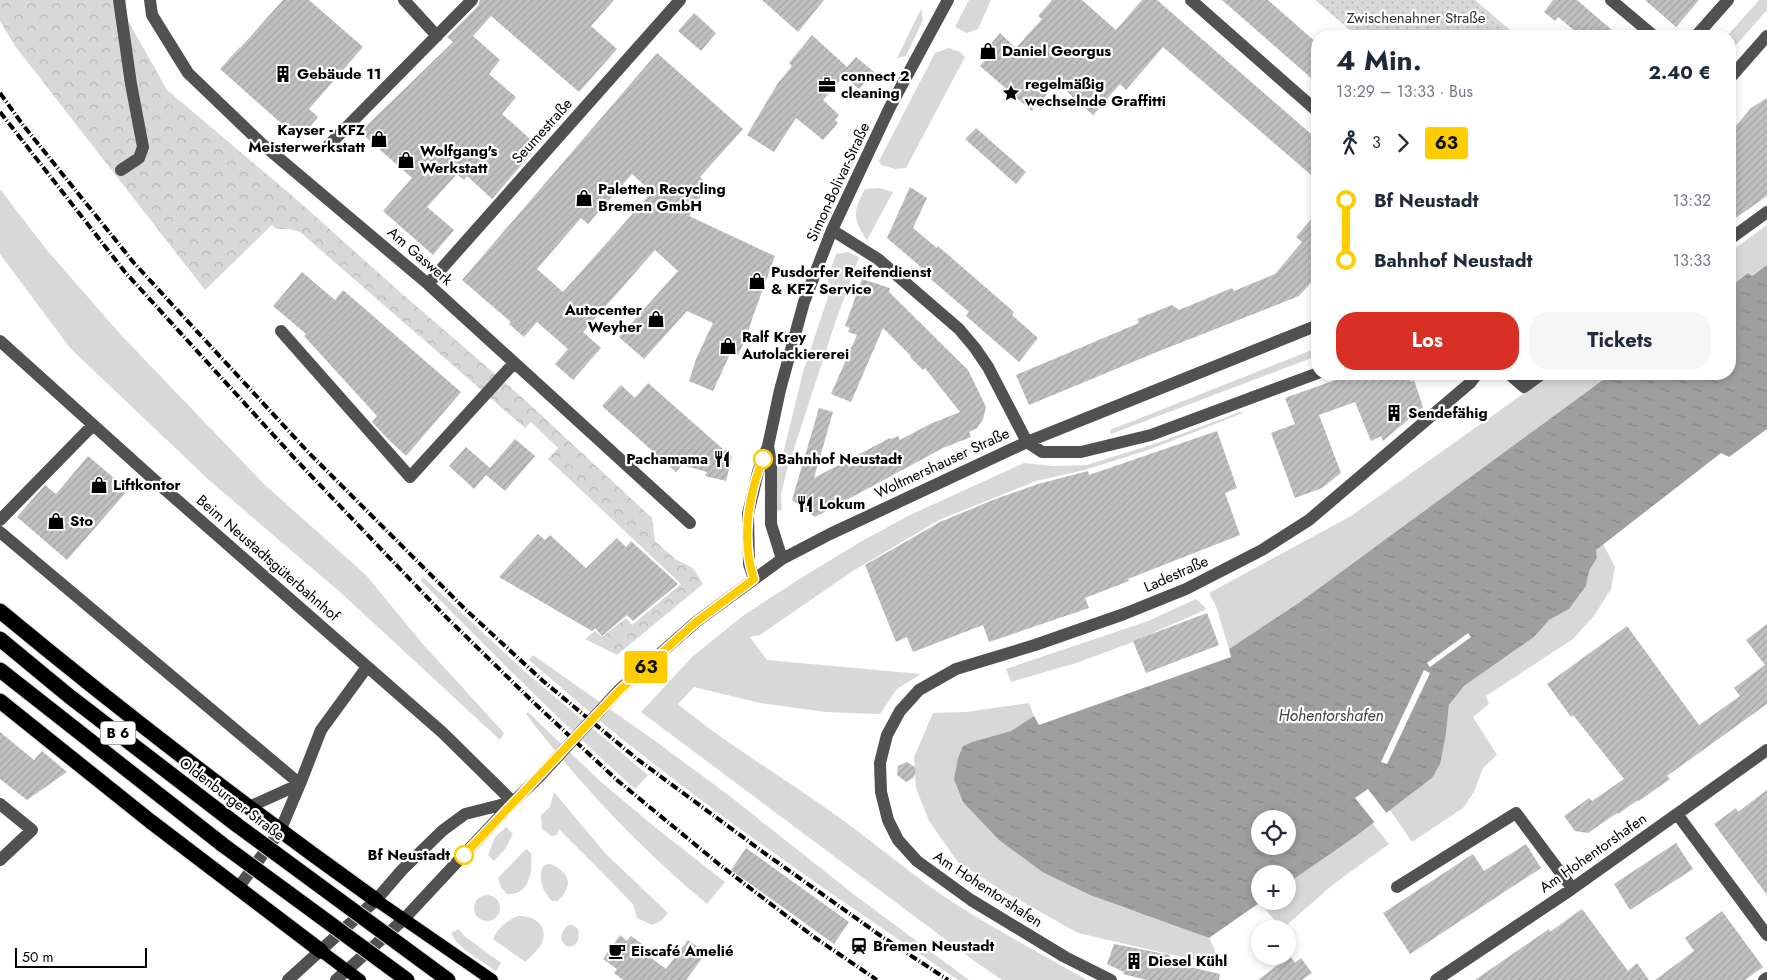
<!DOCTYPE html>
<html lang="de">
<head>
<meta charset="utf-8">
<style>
	:root { --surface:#fff; --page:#f6f6f7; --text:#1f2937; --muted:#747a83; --accent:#d93025 }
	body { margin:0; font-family:Jost,sans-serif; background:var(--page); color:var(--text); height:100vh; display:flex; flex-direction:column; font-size:19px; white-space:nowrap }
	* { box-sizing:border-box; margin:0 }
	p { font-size:16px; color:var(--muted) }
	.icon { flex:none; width:28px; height:28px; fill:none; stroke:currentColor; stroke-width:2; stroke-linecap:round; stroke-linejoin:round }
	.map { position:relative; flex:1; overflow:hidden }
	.drawer { position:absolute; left:1311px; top:30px; width:425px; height:350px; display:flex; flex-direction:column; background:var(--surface); border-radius:20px; box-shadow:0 2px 8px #0003 }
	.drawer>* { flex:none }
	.badge { padding:0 10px; border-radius:4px; font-size:18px; line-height:32px }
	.buttons { position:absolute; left:1251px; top:810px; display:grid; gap:10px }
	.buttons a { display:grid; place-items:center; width:45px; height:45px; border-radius:50%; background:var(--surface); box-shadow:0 2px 8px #0003; font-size:25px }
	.scale { position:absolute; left:15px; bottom:12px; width:132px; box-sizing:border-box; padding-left:5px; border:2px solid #000; border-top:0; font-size:14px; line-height:18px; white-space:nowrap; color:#000; -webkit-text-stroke:4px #fff; paint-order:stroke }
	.map>.badge { position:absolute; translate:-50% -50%; box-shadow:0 0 0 2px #fff }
	.legs { display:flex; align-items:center; gap:8px; height:55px; padding:0 25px; font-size:16px }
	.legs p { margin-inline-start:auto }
	.summary { display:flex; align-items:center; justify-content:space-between; height:85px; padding:0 25px }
	h1 { font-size:28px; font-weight:700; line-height:38px }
	.button { display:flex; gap:10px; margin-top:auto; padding:10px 25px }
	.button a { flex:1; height:58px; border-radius:20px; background:var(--accent); color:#fff; font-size:20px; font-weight:700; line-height:58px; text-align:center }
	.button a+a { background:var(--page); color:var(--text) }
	ul { padding:0 25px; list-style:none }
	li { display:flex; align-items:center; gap:18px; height:60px; font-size:19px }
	li i { display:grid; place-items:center; width:8px; height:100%; margin:0 6px; background:currentColor }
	li i::after { content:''; width:12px; height:12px; margin:-6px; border:4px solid; border-radius:50%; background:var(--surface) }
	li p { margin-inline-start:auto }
	li:first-child i { background:linear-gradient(#0000 50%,currentColor 0) }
	li:last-child i { background:linear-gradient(currentColor 50%,#0000 0) }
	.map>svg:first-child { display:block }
	.grass { fill:#d8d8d8 }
	.forest { fill:url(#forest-crowns) }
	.park { fill:url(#park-dots) }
	.water { fill:url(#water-ripples); fill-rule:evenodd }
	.pier { fill:#fff }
	.building { fill:url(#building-hatch); fill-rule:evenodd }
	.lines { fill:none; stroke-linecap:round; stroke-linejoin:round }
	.major-casing { stroke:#dbdbdb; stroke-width:14 }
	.highway-casing { stroke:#dbdbdb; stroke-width:17 }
	.minor { stroke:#515151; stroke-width:12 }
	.major { stroke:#000; stroke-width:12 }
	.highway { stroke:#000; stroke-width:15 }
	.rail { stroke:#000; stroke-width:4; stroke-dasharray:8 2.5 1 2.5; stroke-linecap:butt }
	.highway-bridge-casing { stroke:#dbdbdb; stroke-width:17; stroke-linecap:butt }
	.highway-bridge { stroke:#000; stroke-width:15 }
	.line-1-casing { stroke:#fff; stroke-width:11 }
	.line-1 { stroke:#fc0; stroke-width:8 }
	.stop-1-dot { fill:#fff; stroke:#fc0; stroke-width:2.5 }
	.labels { text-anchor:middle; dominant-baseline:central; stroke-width:4.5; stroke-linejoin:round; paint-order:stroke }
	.shield { fill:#fff; stroke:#4c4c4c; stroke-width:1 }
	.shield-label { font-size:14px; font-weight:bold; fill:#000 }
	.park-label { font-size:15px; fill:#2f2f2f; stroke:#fff }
	.poi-label { font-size:15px; font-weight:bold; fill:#000; stroke:#fff; text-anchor:start }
	.street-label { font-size:15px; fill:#000; stroke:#fff }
	.stop-label { font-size:15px; font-weight:bold; fill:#000; stroke:#fff; text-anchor:start }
	.water-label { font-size:16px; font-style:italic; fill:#404040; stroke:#fff }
</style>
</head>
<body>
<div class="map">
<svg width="1767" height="980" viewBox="0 0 1767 980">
	<defs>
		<pattern id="forest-crowns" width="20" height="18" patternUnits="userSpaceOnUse" patternTransform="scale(1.25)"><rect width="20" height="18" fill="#d8d8d8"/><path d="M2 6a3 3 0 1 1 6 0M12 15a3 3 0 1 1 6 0" fill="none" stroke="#b8b8b8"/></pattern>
		<pattern id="park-dots" width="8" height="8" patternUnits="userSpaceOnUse" patternTransform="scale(1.25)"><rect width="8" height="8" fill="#d8d8d8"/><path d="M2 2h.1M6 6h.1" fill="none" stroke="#b8b8b8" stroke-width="1.8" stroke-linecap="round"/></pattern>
		<pattern id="water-ripples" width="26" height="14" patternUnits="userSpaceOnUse" patternTransform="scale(1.25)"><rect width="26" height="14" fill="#9f9f9f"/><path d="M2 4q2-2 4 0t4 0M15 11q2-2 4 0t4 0" fill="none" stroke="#878787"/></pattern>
		<pattern id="building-hatch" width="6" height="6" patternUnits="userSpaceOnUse" patternTransform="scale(1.25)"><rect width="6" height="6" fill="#c0c0c0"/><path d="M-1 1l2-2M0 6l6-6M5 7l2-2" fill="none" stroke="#a3a3a3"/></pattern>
	</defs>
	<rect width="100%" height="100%" fill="#fff"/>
	<path class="grass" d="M969 0H991L978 29 967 33 955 27Z
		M1759 0H1767V10L1730 52V36H1727Z
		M921 9 923 20 906 56 897 58Z
		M949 48 960 52 965 57 906 168 895 169 881 165 879 161 935 53Z
		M859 138 863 143 826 222 817 223Z
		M879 188 893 192 867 240C852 219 853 211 865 189Z
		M0 189 46 249 121 335 265 485 366 575 421 642 504 733 500 740 340 592 211 482 70 348 0 254Z
		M1767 225V265L1751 276 1748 273 1730 287V252Z
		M848 252 859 257 834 326 787 470 781 494 782 510 775 511V467L780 466 803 372 831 288 827 279 836 254Z
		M1317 348V356L1111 434 1110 430Z
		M1551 374H1611L1300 602 1229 649 1216 606 1209 593 1351 516Z
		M1240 412 1243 413 1148 450 1088 469 1036 481 939 520 853 571 760 635 750 637 767 660 921 674 897 689 880 714 826 712 760 703 694 687 678 704C725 743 779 775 830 811 866 836 900 865 936 891 984 924 1036 951 1087 980H1002L973 960 641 712 693 656 744 615 801 578 862 541 910 515 1024 463 1053 466 1087 465 1160 442Z
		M1603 544 1615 567 1611 589 1594 616 1573 639 1486 696 1489 704 1473 717 1497 755 1483 768 1474 792 1463 808 1412 842 1390 810 1432 778 1446 734 1449 705 1464 686 1534 637 1549 620 1569 609 1586 586 1589 571 1597 558 1596 550Z
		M423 577 524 671 648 775 635 789C561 722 491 652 421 581Z
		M1196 599 1207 609 1128 644 1076 663 1011 682 1006 669 1148 621Z
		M533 655 651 738 727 794 856 896 969 980H958C851 907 742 834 640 753 602 724 566 691 529 660Z
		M1029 703 1034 716 1011 731 972 742 963 746 1044 873 1090 895 1209 938 1215 950 1212 964 1078 933 1003 891 958 862 929 821 916 788 914 757 933 713 966 712Z
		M528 712 601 782 656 828 725 882 707 904C640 848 579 784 526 714Z
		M554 792 605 853 668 913 662 920 652 925 637 918 633 904 559 829 557 835 551 836 542 829 541 815 550 807Z
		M1372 823 1389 844 1335 883 1282 929 1260 903 1262 901H1288V883Z
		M506 827 513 834 505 849 494 861 488 855 495 837Z
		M526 849 531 853C533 870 530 896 507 894L501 887 498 878Z
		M550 864C570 872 574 885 558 901H552C542 891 537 877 544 865Z
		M474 908a13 13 0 1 1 26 0a13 13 0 1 1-26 0Z
		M518 916C531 916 547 922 543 940 541 948 531 956 525 962L493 939C498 928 506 921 518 916Z
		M568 925H573L578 929C580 939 577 949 566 946 558 939 561 932 568 925Z
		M459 929 463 935 501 963 496 971C481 960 459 950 451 933Z"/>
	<path class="forest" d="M0 0H126L127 19 167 90 296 199 400 292 525 400 652 518 655 541 675 559 693 568 703 584 617 655 585 639 595 631 602 637 626 618 632 625 681 584 548 459 558 448 531 422 525 428 300 232 289 229H276L272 225 205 290 15 46 0 21Z"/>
	<path class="park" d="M1315 0H1475L1517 36H1357Z"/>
	<path class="water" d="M1767 265V429L1729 457 1721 453 1596 550 1597 558 1589 571 1586 586 1569 609 1549 620 1534 637 1464 686 1449 705 1446 734 1440 764 1432 778 1356 836 1288 883V874H1260V901H1262L1209 938 1090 895 1044 873 999 840 963 802 954 779 958 758 963 746 972 742 1011 731 1034 716 1039 725 1231 657 1229 649 1300 602 1611 374H1730V287L1748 273 1752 276ZM1260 819H1288V846H1260Z"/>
	<path class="pier" d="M1468 633 1471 637 1430 667 1427 663Z
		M1424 670 1430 673 1387 764 1381 762Z
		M1368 789 1388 815 1376 824 1355 798Z"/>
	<path class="building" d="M283 0H309L363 47 309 109 318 117 299 139 220 69 240 47V48Z
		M480 0H614L591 26 617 49 579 92 491 16 473 36 500 60 489 74 516 97 502 114 538 146 492 199 467 176 464 180 457 174 427 207 454 230 433 255 383 211 412 178 360 132 453 42 447 37 478 6Z
		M762 0H824L798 32Z
		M1052 0H1082L1116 30 1142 0H1157L1318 140V181L1163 47 1126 90 1120 84 1093 115 1057 83 1032 111 980 66 986 59 983 57 992 47 990 45 1000 33 1016 48 1042 19 1038 16Z
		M1222 0H1268L1318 44V84Z
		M1553 0H1577L1619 36H1581L1558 17 1555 21 1544 12Z
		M1645 0H1699L1676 27Z
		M694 13 716 33 701 51 678 31Z
		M812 35 847 67 856 57 874 72 859 89 844 76 823 100 839 115 835 120 838 123 823 140 796 118 774 152 747 135 778 83 792 66 789 63Z
		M657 53 743 129 700 177 708 185 689 216 775 256 753 316 747 336 738 355 731 352 713 391 689 381 696 359 713 323 687 311 644 359 619 337 678 271 655 250 583 332 601 348 573 380 555 364 568 349 537 322 524 337 509 324 511 322 462 280ZM632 174 652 192 563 292 537 269 581 218 588 224Z
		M1767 98V196L1730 222V133L1751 108Z
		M976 128 1026 172 1016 184 965 139Z
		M910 187 927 198 913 228 937 248 938 246 1014 312 1012 315 1038 338 1019 362 966 316 969 312 919 269 921 267 887 238Z
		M1318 211V275L1299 296 1152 354 1029 405 1016 375 1139 323 1137 319 1172 305 1179 310 1232 288 1234 291 1275 274 1302 242 1296 237Z
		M302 272 335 300 343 290 461 392 406 456 389 440 372 422 377 416 304 336 306 334 273 306Z
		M862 279 890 288 889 292 968 370 986 407 983 419 977 428 969 432 971 437 943 448 815 517 792 500 819 408 833 412 814 478 890 438 891 439 898 436 900 440 930 424 960 412 925 368 923 370 910 357 911 356 883 328 851 402 831 394 857 335 848 332 850 328 845 326Z
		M1352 374H1408L1411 382 1414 380 1423 407 1383 441 1381 436 1371 441 1355 402 1319 415 1341 473 1322 488 1295 498 1271 433 1295 424 1285 398Z
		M648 383 732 457 726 481 705 476 707 472 682 465 676 472 602 406 621 385 635 398Z
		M1217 431 1237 488 1225 493 1240 535 1128 579 1129 581 1085 598 1089 608 989 642 983 625 913 652 907 637 896 642 865 565 940 522 993 500 1038 484 1088 471 1089 475Z
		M515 439 535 456 505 491 486 475 474 489 449 466 466 447 490 468Z
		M88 456 128 490 67 560 17 517 45 485 56 494Z
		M538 534 545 540 550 535 586 568 617 538 626 547 631 541 678 584 633 621 627 615 602 636 595 628 592 631 499 577Z
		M1207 613 1219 645 1146 673 1133 641Z
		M1767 624V704L1667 776 1670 779 1639 801 1638 800 1618 814 1617 813 1588 833 1575 831 1564 816 1589 798 1592 801 1624 779 1573 715 1571 717 1547 684 1627 626 1699 725 1740 696 1734 688 1765 665 1746 640Z
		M0 732 34 760 42 751 67 772 27 800 0 779Z
		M907 762 916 768 914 777 906 782 897 775 898 766Z
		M1767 790V895L1714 824 1736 808 1738 812Z
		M1676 843 1693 869 1630 910 1614 884Z
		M1526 844 1541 868 1410 954 1383 913 1473 854 1484 871Z
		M746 848 849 922 834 944 731 870Z
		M1582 909 1628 971 1637 963 1649 980H1475L1549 929 1550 932Z
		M1722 911 1763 967 1745 980H1655L1694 951 1685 938Z
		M620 935 627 941 631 936 645 946 642 951 666 969 688 940 706 953 686 980H623L614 973 617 969 603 959Z
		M1114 944 1170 955 1169 962 1220 974 1219 980H1147L1123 974 1124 972 1107 964Z
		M1290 956 1295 963 1301 958 1312 973 1302 980H1258Z"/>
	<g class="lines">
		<g class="major-casing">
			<path id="major" d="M376 900 492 980
				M321 951 360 980"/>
		</g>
		<g class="highway-casing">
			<path id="highway" d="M0 611C122 712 247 808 376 900
				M0 639 69 696 237 825
				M0 670 223 845
				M0 701 150 821 321 951"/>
		</g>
		<path class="minor" d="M119 0 131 84 143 147 139 158 121 170
			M150 0 152 15 188 73 261 143 428 284 690 523
			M404 0 437 36
			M1191 0 1318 112
			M1611 0 1654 36
			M1696 36 1728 0
			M1730 78 1767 36
			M328 146 472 0
			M832 230 878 259 959 329 975 348 988 367 1027 442 1042 452H1081L1151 435 1318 373
			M1730 239 1767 212
			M428 284 680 0
			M281 331 410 477 514 363
			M0 341 161 486 443 733 513 802
			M1509 374 1524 387 1542 374
			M768 446 771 462V524L782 559
			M0 520 93 425
			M0 532 300 784 280 831 238 888
			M754 579 749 564 748 514 758 472 768 446 780 390 804 302 832 230 890 107 948 0
			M0 804 32 830 0 860
			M249 807 300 784 321 730 367 667
			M1677 814 1767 935
			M1397 887 1516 813 1572 888
			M288 980 376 900 402 870 442 831 465 814 513 802
			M336 980 403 920 513 802 539 777 619 690 696 622 782 559 830 534 1027 442 1318 325
			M1111 980 1065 957 971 900 917 861 898 840 888 820 881 792 880 763 887 735 900 711 919 690 956 669 1035 645 1124 614 1186 589 1262 550 1309 520 1470 383 1477 374
			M1436 980 1566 893 1767 750
			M1764 980 1767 978"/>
		<use href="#major" class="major"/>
		<use href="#highway" class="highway"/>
		<path class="rail" d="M0 93 23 125 134 263 308 452 466 610 543 681 637 759 763 852 881 936 948 980
			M0 112 125 272 298 462 444 615 532 701 618 781 720 865 814 937 877 980"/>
		<g class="highway-bridge-casing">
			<path id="highway-bridge" d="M237 825 448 980
				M223 845 407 980"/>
		</g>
		<use href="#highway-bridge" class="highway-bridge"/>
	</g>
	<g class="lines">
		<g class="line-1-casing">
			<path id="line-1" d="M464 855 620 690 696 622 754 579C741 541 748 496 763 459"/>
		</g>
		<use href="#line-1" class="line-1"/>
	</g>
	<defs>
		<g id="shop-bare" transform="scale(1.35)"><path d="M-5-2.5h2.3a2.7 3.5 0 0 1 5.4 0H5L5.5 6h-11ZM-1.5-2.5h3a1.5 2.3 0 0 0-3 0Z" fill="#000" stroke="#fff" stroke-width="2.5" paint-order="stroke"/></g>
		<g id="building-bare" transform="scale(1.35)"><path d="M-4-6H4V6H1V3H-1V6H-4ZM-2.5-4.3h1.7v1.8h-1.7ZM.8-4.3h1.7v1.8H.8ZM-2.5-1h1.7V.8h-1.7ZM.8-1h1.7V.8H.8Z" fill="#000" stroke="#fff" stroke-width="2.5" paint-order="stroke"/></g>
		<g id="office-bare" transform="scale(1.35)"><path d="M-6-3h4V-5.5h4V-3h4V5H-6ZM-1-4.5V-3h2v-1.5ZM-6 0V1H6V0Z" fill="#000" stroke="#fff" stroke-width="2.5" paint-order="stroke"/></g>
		<g id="sight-bare" transform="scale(1.35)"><path d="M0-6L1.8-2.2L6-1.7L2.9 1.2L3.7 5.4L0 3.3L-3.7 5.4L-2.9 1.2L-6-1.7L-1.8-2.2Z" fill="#000" stroke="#fff" stroke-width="2.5" paint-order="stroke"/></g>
		<g id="restaurant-bare" transform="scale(1.35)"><path d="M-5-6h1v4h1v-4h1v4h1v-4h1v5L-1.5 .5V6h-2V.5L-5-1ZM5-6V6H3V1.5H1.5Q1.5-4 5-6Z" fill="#000" stroke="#fff" stroke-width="2.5" paint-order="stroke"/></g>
		<g id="station-bare" transform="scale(1.35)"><path d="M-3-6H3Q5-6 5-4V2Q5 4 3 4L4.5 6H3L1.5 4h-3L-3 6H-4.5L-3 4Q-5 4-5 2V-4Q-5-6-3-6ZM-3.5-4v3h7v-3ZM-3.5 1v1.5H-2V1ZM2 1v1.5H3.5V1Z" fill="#000" stroke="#fff" stroke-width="2.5" paint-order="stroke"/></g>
		<g id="cafe-bare" transform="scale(1.35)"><path d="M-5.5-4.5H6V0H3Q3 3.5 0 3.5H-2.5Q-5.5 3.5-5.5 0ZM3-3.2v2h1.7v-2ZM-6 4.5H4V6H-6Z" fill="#000" stroke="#fff" stroke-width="2.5" paint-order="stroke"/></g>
	</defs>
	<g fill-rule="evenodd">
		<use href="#shop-bare" x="988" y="51"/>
		<use href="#building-bare" x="283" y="74"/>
		<use href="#office-bare" x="827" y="85"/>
		<use href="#sight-bare" x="1011" y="93"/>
		<use href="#shop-bare" x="379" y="139"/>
		<use href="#shop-bare" x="406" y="160"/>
		<use href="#shop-bare" x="584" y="198"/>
		<use href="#shop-bare" x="757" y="281"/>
		<use href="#shop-bare" x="656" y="319"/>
		<use href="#shop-bare" x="728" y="346"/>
		<use href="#building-bare" x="1394" y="413"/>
		<use href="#restaurant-bare" x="722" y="459"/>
		<use href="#shop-bare" x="99" y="485"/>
		<use href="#restaurant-bare" x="805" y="504"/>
		<use href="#shop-bare" x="56" y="521"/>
		<use href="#station-bare" x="859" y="946"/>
		<use href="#cafe-bare" x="617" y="951"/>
		<use href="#building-bare" x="1134" y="961"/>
	</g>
	<g class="stop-1-dot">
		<circle cx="763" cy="459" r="9"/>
		<circle cx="464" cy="855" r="9"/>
	</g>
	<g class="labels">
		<rect class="shield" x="100.5" y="721.5" width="35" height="23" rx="4"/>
		<g class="shield-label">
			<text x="118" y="733">B 6</text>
		</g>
		<g class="park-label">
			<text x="1416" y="18">Zwischenahner Straße</text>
		</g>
		<g class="poi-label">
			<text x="1002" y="51">Daniel Georgus</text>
			<text x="297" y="74">Gebäude 11</text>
			<text x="841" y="76">connect 2<tspan x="841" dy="17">cleaning</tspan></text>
			<text x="1025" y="84">regelmäßig<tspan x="1025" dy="17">wechselnde Graffitti</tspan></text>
			<text x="365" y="130" text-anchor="end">Kayser - KFZ<tspan x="365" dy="17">Meisterwerkstatt</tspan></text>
			<text x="420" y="151">Wolfgang's<tspan x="420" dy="17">Werkstatt</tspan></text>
			<text x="598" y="189">Paletten Recycling<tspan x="598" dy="17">Bremen GmbH</tspan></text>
			<text x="771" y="272">Pusdorfer Reifendienst<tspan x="771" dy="17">&amp; KFZ Service</tspan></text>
			<text x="642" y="310" text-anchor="end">Autocenter<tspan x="642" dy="17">Weyher</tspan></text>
			<text x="742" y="337">Ralf Krey<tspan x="742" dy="17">Autolackiererei</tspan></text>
			<text x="1408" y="413">Sendefähig</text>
			<text x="708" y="459" text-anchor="end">Pachamama</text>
			<text x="113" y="485">Liftkontor</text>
			<text x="819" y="504">Lokum</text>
			<text x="70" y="521">Sto</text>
			<text x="873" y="946">Bremen Neustadt</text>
			<text x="631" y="951">Eiscafé Amelié</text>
			<text x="1148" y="961">Diesel Kühl</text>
		</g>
		<g class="street-label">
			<text transform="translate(542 131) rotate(-48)">Seumestraße</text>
			<text transform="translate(838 182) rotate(-65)">Simon-Bolivar-Straße</text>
			<text transform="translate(420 256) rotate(41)">Am Gaswerk</text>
			<text transform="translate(942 463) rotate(-25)">Woltmershauser Straße</text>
			<text transform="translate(268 558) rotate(41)">Beim Neustadtsgüterbahnhof</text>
			<text transform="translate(1176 574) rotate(-24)">Ladestraße</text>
			<text transform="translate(232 799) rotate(37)">Oldenburger Straße</text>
			<text transform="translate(1593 853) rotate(-35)">Am Hohentorshafen</text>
			<text transform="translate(988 889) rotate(33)">Am Hohentorshafen</text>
		</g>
		<g class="stop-label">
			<text x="777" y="459">Bahnhof Neustadt</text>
			<text x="450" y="855" text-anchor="end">Bf Neustadt</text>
		</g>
		<g class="water-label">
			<text x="1331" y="715">Hohentorshafen</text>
		</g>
	</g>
</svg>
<div class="buttons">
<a><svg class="icon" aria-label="locate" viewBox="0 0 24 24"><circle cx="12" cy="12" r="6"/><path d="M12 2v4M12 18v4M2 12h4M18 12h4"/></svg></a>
<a>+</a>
<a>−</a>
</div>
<div class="scale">50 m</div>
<b class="badge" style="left:646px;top:667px;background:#fc0;color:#111">63</b>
<section class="drawer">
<div class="summary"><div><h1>4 Min.</h1><p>13:29 – 13:33 · Bus</p></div><b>2.40 €</b></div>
<div class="legs"><svg class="icon" aria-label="walk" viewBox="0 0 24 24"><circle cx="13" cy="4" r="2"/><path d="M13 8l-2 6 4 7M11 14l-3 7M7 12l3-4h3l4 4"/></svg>3<svg class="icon" aria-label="forward" viewBox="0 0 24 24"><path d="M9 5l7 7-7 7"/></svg><b class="badge" style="background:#fc0;color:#111">63</b></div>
<ul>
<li><i style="color:#fc0"></i><b>Bf Neustadt</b><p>13:32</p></li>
<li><i style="color:#fc0"></i><b>Bahnhof Neustadt</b><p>13:33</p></li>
</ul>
<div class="button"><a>Los</a><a>Tickets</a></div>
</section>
</div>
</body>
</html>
